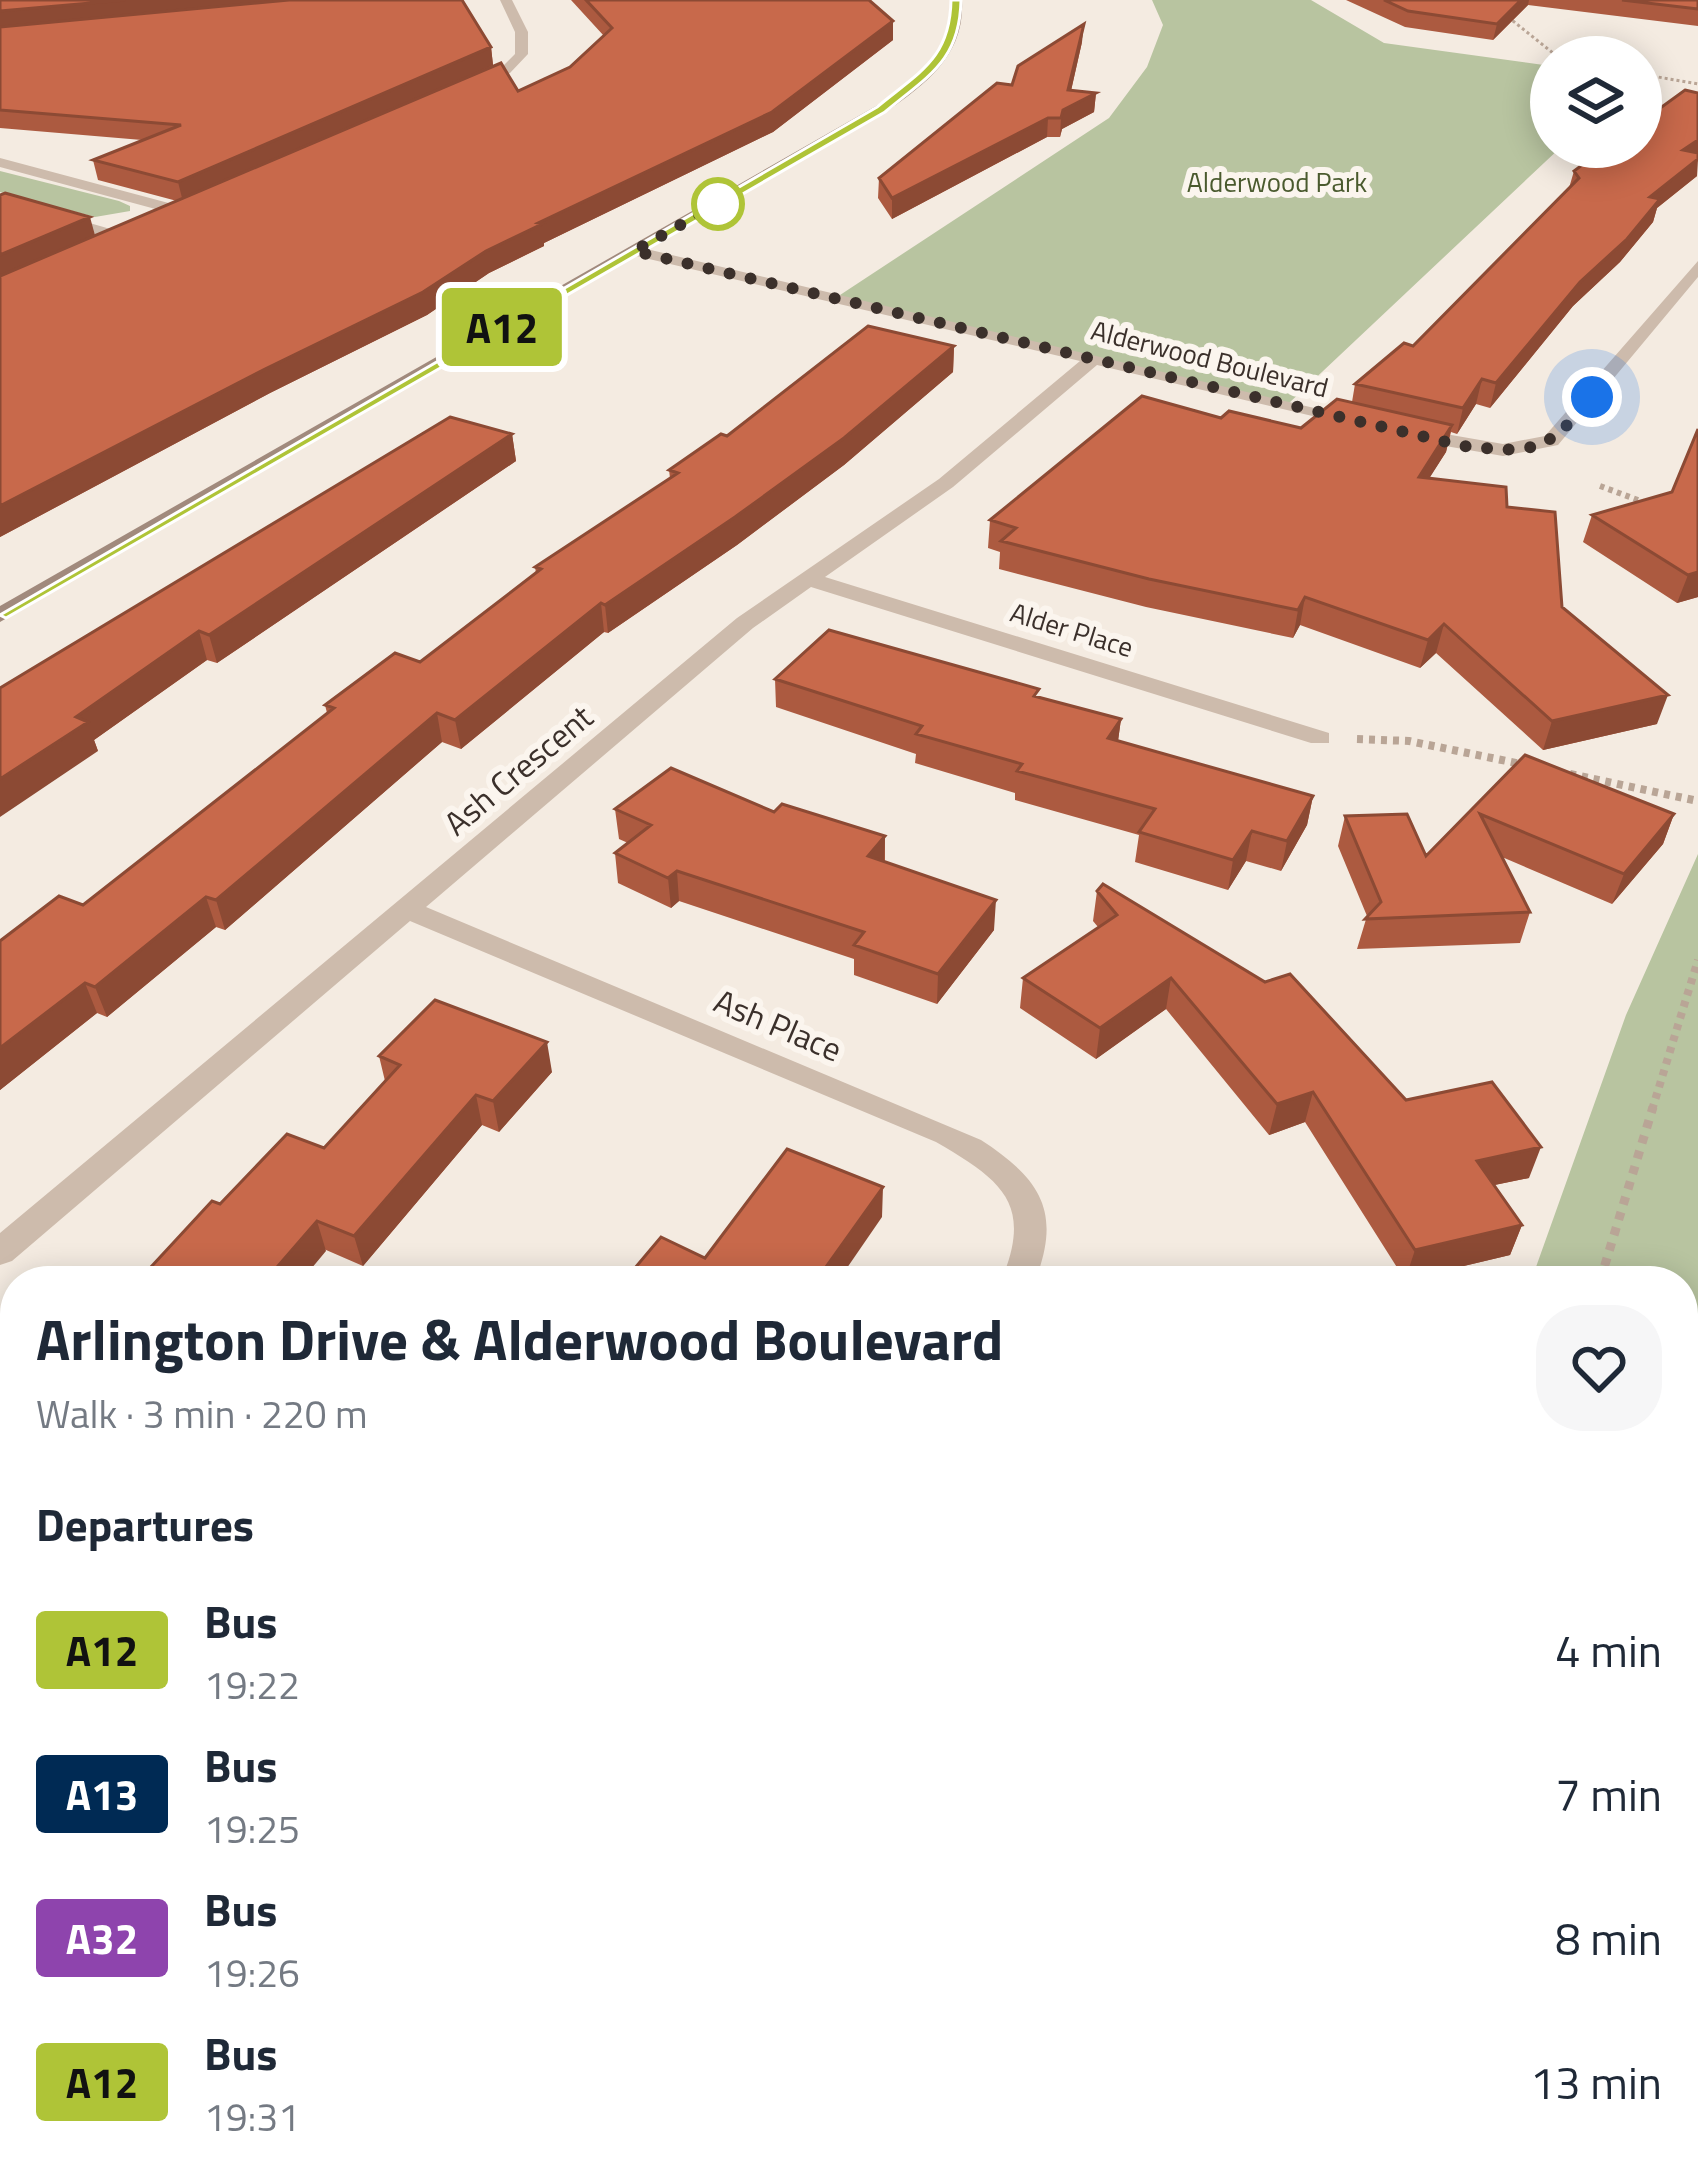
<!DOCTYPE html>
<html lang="en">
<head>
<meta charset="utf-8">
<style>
	:root { --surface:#fff; --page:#f6f6f7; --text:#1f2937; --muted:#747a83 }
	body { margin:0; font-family:"Titillium Web",sans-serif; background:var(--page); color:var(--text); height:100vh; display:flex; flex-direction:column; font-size:45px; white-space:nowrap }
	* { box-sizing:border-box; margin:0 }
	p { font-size:39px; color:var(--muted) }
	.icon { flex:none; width:66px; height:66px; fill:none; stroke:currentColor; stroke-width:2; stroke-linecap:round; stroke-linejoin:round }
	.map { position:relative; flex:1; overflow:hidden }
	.side { position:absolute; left:0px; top:1266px; width:1698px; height:915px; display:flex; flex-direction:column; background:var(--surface); border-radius:48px 48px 0 0; box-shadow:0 6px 30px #0003 }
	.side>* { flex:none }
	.badge { padding:0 24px; border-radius:9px; font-size:42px; line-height:78px }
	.controls { position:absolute; left:1530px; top:36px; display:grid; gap:24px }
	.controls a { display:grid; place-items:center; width:132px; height:132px; border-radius:50%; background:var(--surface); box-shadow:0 6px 30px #0003; font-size:60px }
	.you { position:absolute; width:60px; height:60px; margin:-30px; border:9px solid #fff; border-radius:50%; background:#1a73e8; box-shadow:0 0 0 18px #1a73e833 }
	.map>.badge { position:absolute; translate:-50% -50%; box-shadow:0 0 0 6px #fff }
	h2 { padding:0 36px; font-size:45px; line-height:108px }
	.round { display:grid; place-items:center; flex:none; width:126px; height:126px; border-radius:48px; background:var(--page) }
	.head { display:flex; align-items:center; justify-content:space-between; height:204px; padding:0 36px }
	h1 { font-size:57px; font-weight:700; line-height:90px }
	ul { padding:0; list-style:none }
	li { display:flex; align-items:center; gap:36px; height:144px; padding:0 36px }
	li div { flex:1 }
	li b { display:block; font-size:45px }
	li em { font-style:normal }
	li .badge { min-width:132px; font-weight:700; text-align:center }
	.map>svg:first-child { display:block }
	.green { fill:#b8c4a0 }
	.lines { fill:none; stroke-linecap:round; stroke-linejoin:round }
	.path-far4 { stroke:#b9a596; stroke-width:3; stroke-dasharray:3 3; stroke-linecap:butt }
	.path-far3 { stroke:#b9a596; stroke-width:6; stroke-dasharray:4.5 4.5; stroke-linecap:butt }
	.path-far2 { stroke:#b9a596; stroke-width:8; stroke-dasharray:6 6; stroke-linecap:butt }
	.path-far1 { stroke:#b9a596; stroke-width:9; stroke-dasharray:8 8; stroke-linecap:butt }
	.path { stroke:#b9a596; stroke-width:10; stroke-dasharray:9 9; stroke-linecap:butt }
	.street { fill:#cdbbac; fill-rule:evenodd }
	.secondary { fill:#a18a7d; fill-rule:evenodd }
	.wall { fill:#ac5a40 }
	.shaded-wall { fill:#8c4a34 }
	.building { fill:#c8694b; stroke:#8c4a34; stroke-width:3 }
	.line { fill:#afc437; stroke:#fff; stroke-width:3 }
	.walk { stroke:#3b302b; stroke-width:12; stroke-dasharray:0 21.6 }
	.stop-dot { fill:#fff; stroke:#afc437; stroke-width:6 }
	.labels { text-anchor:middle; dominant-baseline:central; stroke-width:12; stroke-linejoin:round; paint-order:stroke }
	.far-park-label { font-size:27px; fill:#4a5a2e; stroke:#fbf5ee }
	.far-street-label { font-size:27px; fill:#3b302b; stroke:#fbf5ee }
	.street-label { font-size:33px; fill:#3b302b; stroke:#fbf5ee }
</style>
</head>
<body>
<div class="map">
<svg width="1698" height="2180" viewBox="0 0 1698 2180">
	<rect width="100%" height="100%" fill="#f4ebe1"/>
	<path class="green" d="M1152 0H1311L1384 43 1551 66V147H1561L1288 404 837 297 1109 118 1147 67 1163 25Z
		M0 171 119 201 130 206V211L95 217 0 192Z
		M1698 854V2180H1210L1215 2166H1683V1281H1531L1626 1015Z"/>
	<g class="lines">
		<path class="path-far4" d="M1508 17 1558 57
			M1641 74 1698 84"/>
		<path class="path-far3" d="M1600 486 1646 503"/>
		<path class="path-far2" d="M1357 739 1409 741 1526 765
			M1570 774 1698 801
			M1652 1110 1698 960"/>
		<path class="path-far1" d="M1600 1281 1653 1107"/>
		<path class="path" d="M494 2180 499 2166
			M1310 2180 1315 2166"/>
		<path class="street" d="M500 0H512L528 32V54L510 73 468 90V84L501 68 515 54V32Z
			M0 158 191 209 193 212 185 217 0 167Z
			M0 197 131 235 133 238 125 243 0 207Z
			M634 246 1369 421 1359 427 1097 365 953 487 825 577 1329 733V743H1311L811 587 753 628 426 907 981 1140C1041 1179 1062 1212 1035 1281H1001C1034 1203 1001 1180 936 1142L410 921 12 1261 0 1265V1233L737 618 939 479 1080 361 628 254V248Z
			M1698 261V277L1558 445 1503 456 1411 440 1401 434 1411 428 1503 444 1545 436Z"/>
		<path class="secondary" d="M950 0H962C965 55 927 83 886 112L0 622V606L876 106C916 78 952 53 950 0Z"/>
	</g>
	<path class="wall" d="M0 0 491 47 493 65 518 91 570 67 604 36 571 0H869L893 21V40L773 132 544 243V246L489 273 427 315 270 393 0 537V195L95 235 177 201 98 180 93 160 142 140 0 128Z
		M1346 0H1698V26L1528 5 1493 40 1405 27Z
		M1082 42 1071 91 1096 93 1094 112 1062 129 1060 137H1047L892 219 878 198 879 178Z
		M1698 93 1697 176 1657 208 1653 222 1620 262 1573 306 1490 408 1476 404 1457 434 1451 432 1446 452 1429 478 1507 507 1562 607 1657 724 1543 750 1436 653 1420 668 1300 625 1293 638 1146 607 999 569 1000 552 988 548 990 520 1221 418 1301 428 1352 402 1355 384 1413 346 1569 188 1574 171Z
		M954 346 953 372 844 465 737 545 608 633 604 632 461 749 442 742 225 930 216 927 107 1017 97 1013 0 1090V941L83 905 327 713 325 705 420 662 536 573 535 567 670 478 669 470 727 436Z
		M1698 429V597L1677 603 1583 542 1592 515 1672 492Z
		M512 434 516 461 217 663 207 660 94 740 98 751 0 688Z
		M775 679 1038 697 1121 719 1118 741 1313 796 1307 825 1281 871 1246 861 1228 890 1135 862 1139 835 1015 800V793L915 763 916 754 776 707Z
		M1525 755 1674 814 1663 844 1612 904 1502 857 1530 912 1520 943 1357 949 1367 916 1338 846 1345 816 1426 856Z
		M615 809 774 812 885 836V862L994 930 937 1004 854 975V959L679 901 671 908 618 883 615 853 628 843 619 839Z
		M1097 891 1406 1100 1529 1178 1494 1185 1522 1225 1510 1255 1405 1280 1305 1122 1269 1135 1166 1009 1096 1059 1020 1008 1023 978 1098 927 1093 921Z
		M379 1056 552 1072 499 1132 482 1125 363 1266 220 1204 324 1148 385 1081Z
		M15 1395V1423L5 1405Z
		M856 2166 1032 2180H856Z"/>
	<path class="shaded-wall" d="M125 0H324L0 28V11Z
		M1521 0H1529L1528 5 1493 40 1497 24Z
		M893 21V40L773 132 544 243V246L489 273 427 315 270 393 0 537V506L538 223Z
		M1084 24 1082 42 1067 108 1096 93 1094 112 1062 129 1060 137 1061 118Z
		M491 47 493 65 183 202 178 182Z
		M1048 118 1047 137 892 219V198Z
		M1698 140V157L1683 150Z
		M1698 159 1697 176 1657 208 1653 222 1620 262 1573 306 1490 408 1496 383 1650 197Z
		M90 217 96 239 0 281V255Z
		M954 346 953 372 844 465 737 545 608 633 605 605Z
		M1482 379 1476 404 1457 434 1463 408Z
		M1452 425 1446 452 1413 504 1419 477Z
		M512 434 516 461 217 663 209 635Z
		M1698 572V597L1677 603 1688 575Z
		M1305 597 1300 625 1293 638 1298 610Z
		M601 603 604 632 461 749 455 720Z
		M1444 624 1436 653 1420 668 1428 640Z
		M199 631 207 660 94 740 98 751 0 817V779L76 717Z
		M1668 695 1657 724 1543 750 1552 721Z
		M437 713 442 742 225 930 216 900Z
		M1121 719 1117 748 1108 738Z
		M1313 796 1307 825 1281 871 1287 841Z
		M1674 814 1663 844 1612 904 1624 874Z
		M1252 831 1246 861 1228 890 1233 860Z
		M885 836 884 865 868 856Z
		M677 871 679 901 671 908 668 878Z
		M206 897 216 927 107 1017 95 987Z
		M996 900 994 930 937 1004 938 974Z
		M1171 978 1166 1009 1096 1059 1100 1028Z
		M85 983 97 1013 0 1090V1048Z
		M547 1042 552 1072 499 1132 493 1101Z
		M1313 1092 1305 1122 1269 1135 1277 1104Z
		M476 1095 482 1125 363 1266 354 1236Z
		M1541 1147 1529 1178 1466 1191 1477 1161Z
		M883 1187 882 1217 838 1281H816Z
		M317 1221 326 1251 301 1281H265Z
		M1522 1225 1510 1255 1405 1280 1415 1250Z
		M15 1609V1661L0 1681V1629Z"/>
	<path class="building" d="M0 0H125L0 11Z
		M289 0H462L491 47 178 182 93 160 181 125 0 110V27Z
		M586 0H869L893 21 772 112 538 223 542 224 486 251 423 292 265 369 0 506V276L501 63 518 91 570 67 612 28Z
		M1384 0H1521L1497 24 1408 11Z
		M1622 0H1698V9Z
		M1084 24 1068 90 1096 93 1063 110 1061 118H1048L892 198 879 178 997 83 1012 85 1018 66Z
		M1685 90 1698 93V140L1683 150 1698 153V159L1650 197 1660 199 1627 239 1580 282 1496 383 1482 379 1463 408 1355 384 1404 343 1413 346 1579 178 1574 171 1606 147H1641V122Z
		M5 193 90 217 0 255V195Z
		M868 326 954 346 844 438 735 517 605 605 601 603 455 720 437 713 216 900 206 897 95 987 85 983 0 1048V941L59 896 83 905 334 708 325 705 395 653 420 662 541 569 535 567 678 473 669 470 721 434 727 436Z
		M1142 396 1221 418 1229 411 1301 428 1337 399 1452 425 1419 477 1506 487 1507 507 1555 512 1562 607 1668 695 1552 721 1444 624 1428 640 1305 597 1298 610 1149 579 1001 541 1016 528 990 520Z
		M450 417 512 434 209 635 199 631 76 717 88 722 0 779V688Z
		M1698 429V572L1688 575 1592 515 1672 492Z
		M829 630 1039 689 1034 696 1121 719 1108 738 1313 796 1287 841 1252 831 1233 860 1139 832 1155 809 1017 771 1022 764 916 734 922 726 775 679Z
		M1525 755 1674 814 1624 874 1480 814 1530 912 1365 919 1381 902 1345 816 1407 814 1426 856Z
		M671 768 774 812 782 804 885 836 868 856 996 900 938 974 854 945 864 932 677 871 668 878 615 853 651 825 615 809Z
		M1103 884 1265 982 1290 974 1406 1100 1492 1082 1541 1147 1477 1161 1522 1225 1415 1250 1313 1092 1277 1104 1171 978 1100 1028 1023 978 1117 915 1097 891Z
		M435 1000 547 1042 493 1101 476 1095 354 1236 317 1221 265 1281H138L212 1201 220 1204 287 1134 324 1148 400 1065 379 1056Z
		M787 1149 883 1187 816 1281H624L661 1237 705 1258Z
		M15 1395V1410L5 1405Z
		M15 1435V1609L0 1629V1450Z
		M15 2072V2096H9Z
		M856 2166H1018L1032 2180H869Z"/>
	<path class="line" d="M951 0H961C960 61 928 76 885 112L6 618 0 615 877 107C919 72 950 59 951 0Z"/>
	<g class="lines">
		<path class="walk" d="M718 204 634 251 1464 446C1535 454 1547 452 1592 397"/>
	</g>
	<circle class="stop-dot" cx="718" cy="204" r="24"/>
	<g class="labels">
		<g class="far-park-label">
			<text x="1277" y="181">Alderwood Park</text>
		</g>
		<g class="far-street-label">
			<text transform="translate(1210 358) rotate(14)">Alderwood Boulevard</text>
			<text transform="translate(1072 629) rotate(17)">Alder Place</text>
		</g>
		<g class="street-label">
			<text transform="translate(518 770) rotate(-40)">Ash Crescent</text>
			<text transform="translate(778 1025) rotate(23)">Ash Place</text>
		</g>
	</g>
</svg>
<div class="controls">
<a><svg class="icon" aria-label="layers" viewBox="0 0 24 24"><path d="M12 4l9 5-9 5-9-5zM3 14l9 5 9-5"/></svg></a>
</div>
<div class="you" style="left:1592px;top:397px"></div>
<b class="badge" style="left:502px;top:327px;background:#afc437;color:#111">A12</b>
<section class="side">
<div class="head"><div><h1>Arlington Drive &amp; Alderwood Boulevard</h1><p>Walk · 3 min · 220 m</p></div><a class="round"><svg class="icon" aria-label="heart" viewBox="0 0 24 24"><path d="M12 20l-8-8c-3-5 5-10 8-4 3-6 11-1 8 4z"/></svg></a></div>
<h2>Departures</h2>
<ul>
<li><span class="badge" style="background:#afc437;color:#111">A12</span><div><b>Bus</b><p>19:22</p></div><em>4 min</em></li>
<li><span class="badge" style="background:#002a54;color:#fff">A13</span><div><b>Bus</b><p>19:25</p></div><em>7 min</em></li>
<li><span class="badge" style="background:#8e44ad;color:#fff">A32</span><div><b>Bus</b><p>19:26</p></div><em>8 min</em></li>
<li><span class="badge" style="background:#afc437;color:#111">A12</span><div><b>Bus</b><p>19:31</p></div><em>13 min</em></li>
</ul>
</section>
</div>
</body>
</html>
